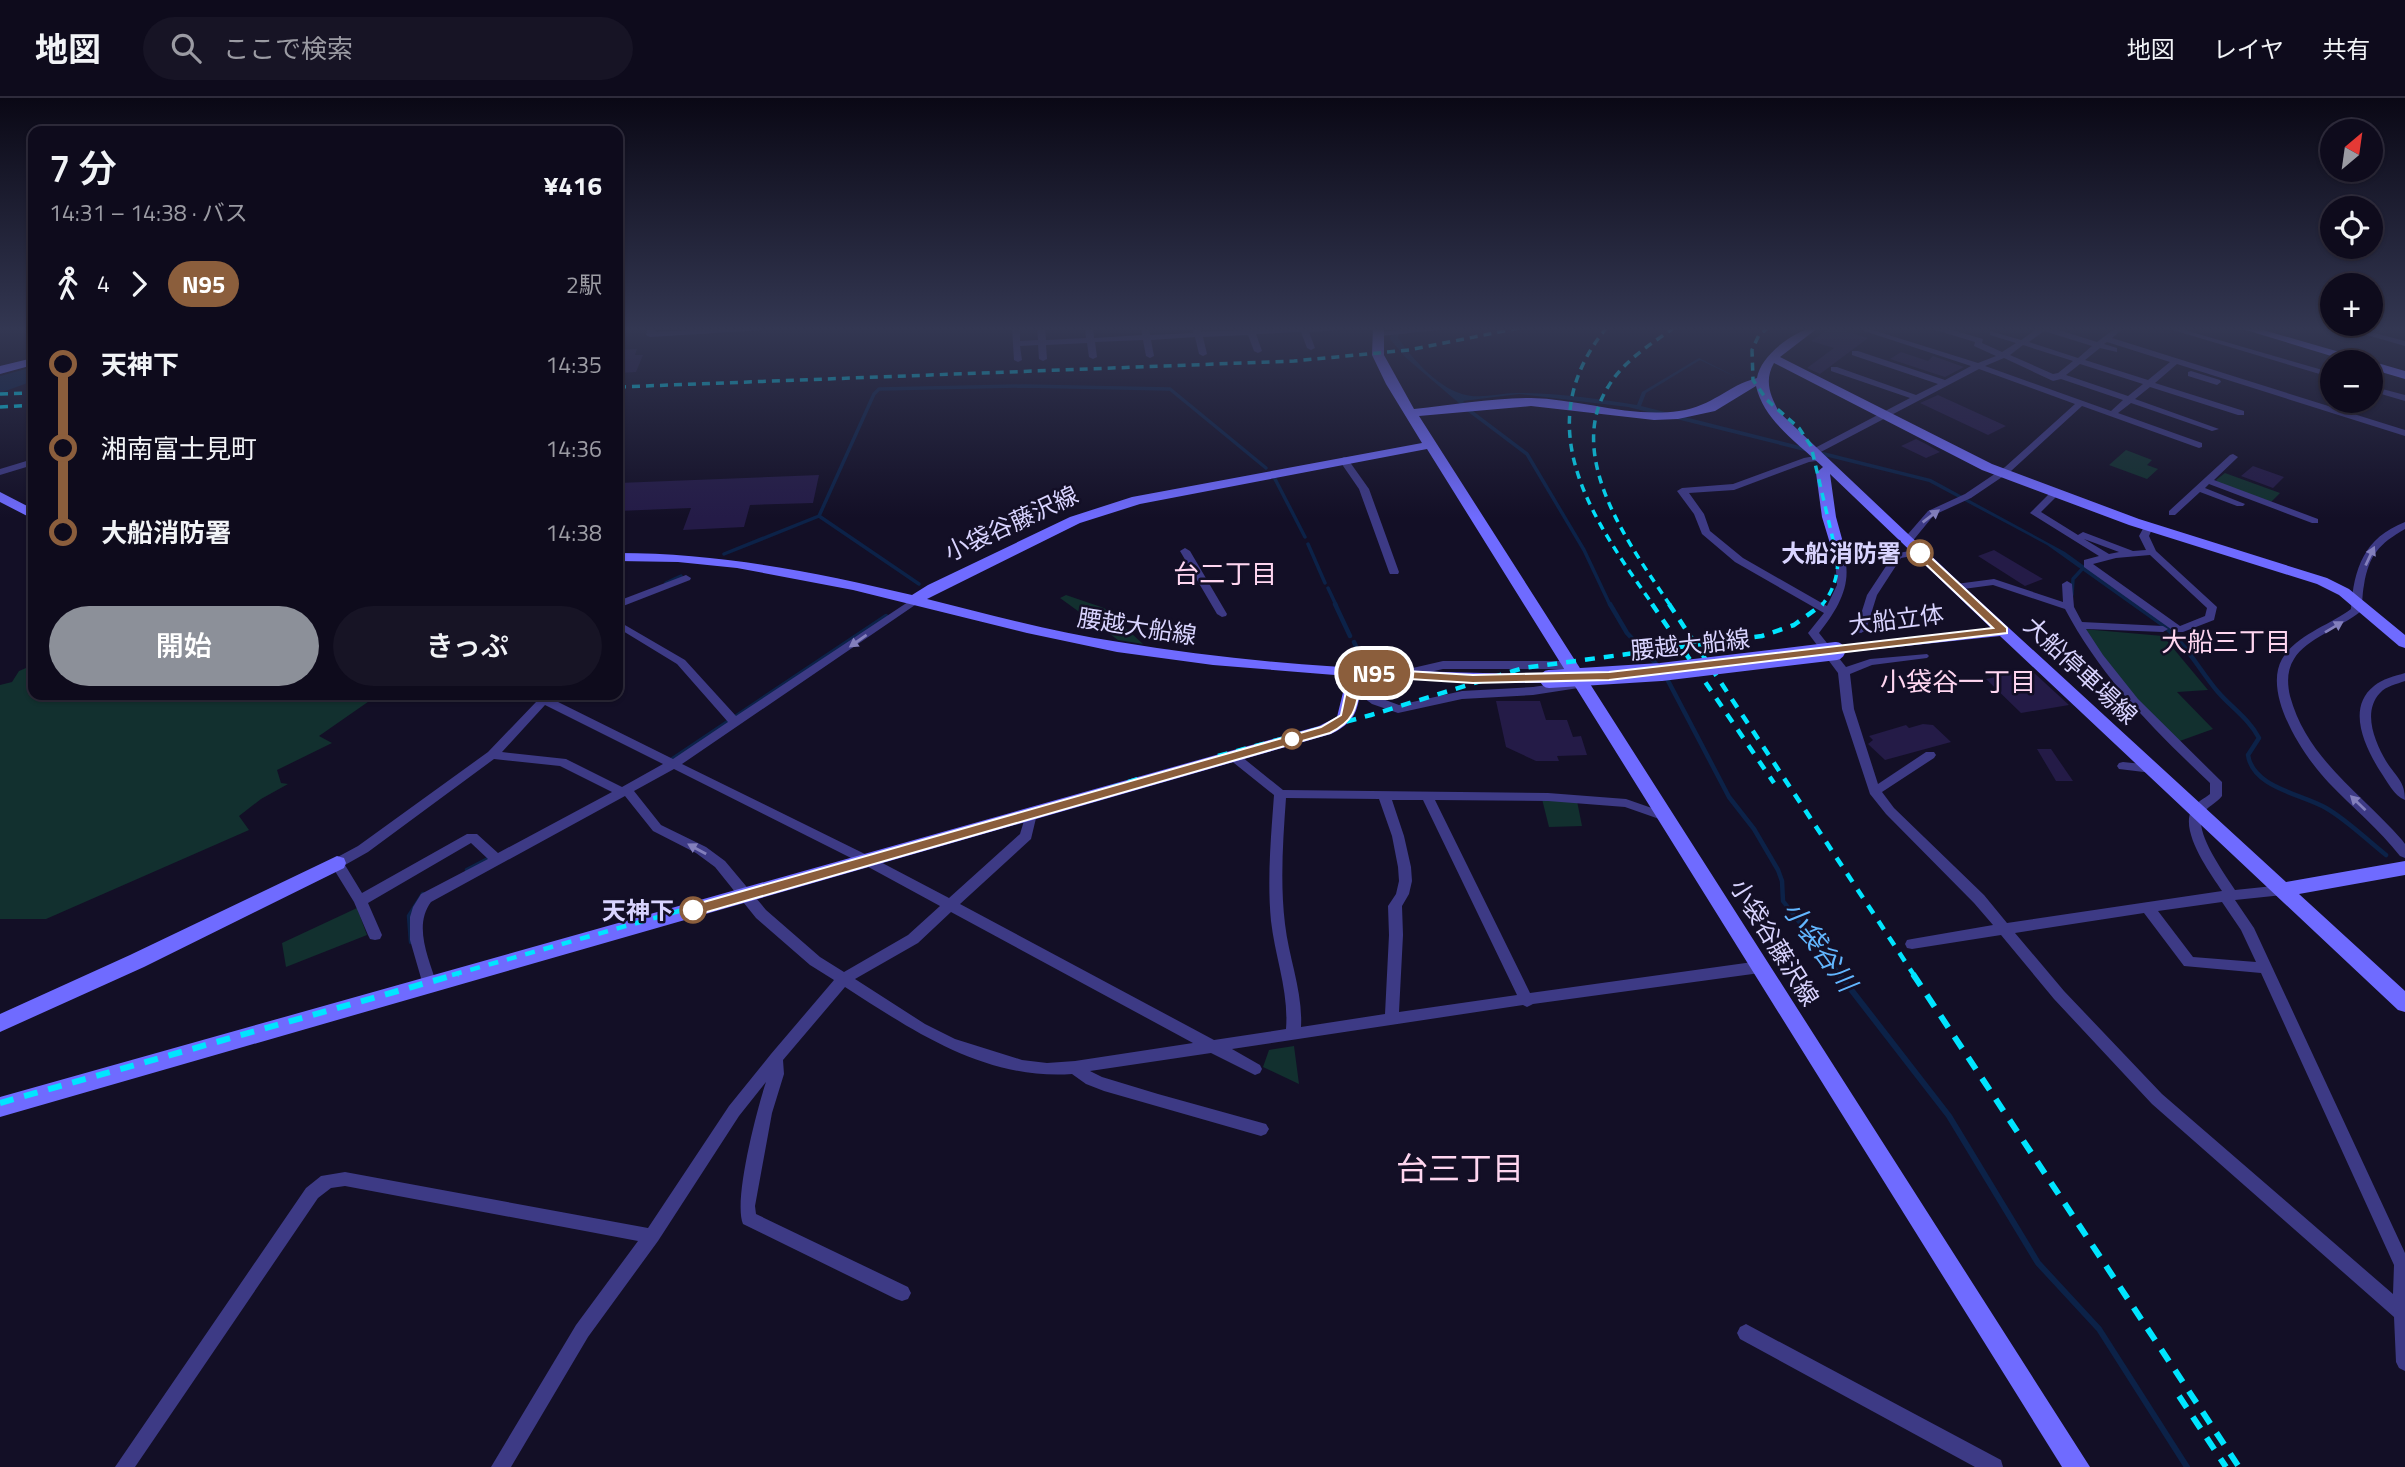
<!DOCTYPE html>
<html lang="ja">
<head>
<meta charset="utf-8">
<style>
	:root { --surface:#0e0b1c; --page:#171425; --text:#f1f3f6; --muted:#9b9ba3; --line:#2e2b3b; --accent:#8c9099 }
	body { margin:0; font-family:"Titillium Web","Noto Sans JP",sans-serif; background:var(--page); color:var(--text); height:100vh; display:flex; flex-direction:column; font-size:26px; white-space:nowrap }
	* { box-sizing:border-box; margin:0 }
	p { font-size:23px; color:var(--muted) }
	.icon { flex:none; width:38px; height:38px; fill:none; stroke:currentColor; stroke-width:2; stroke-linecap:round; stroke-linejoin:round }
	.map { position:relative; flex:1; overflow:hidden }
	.details { position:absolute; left:28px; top:28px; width:595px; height:574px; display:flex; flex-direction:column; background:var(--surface); border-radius:14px; box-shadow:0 2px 5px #0004,0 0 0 2px var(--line) }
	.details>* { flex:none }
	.badge { padding:0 14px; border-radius:23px; font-size:24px; line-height:46px }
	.needle { width:46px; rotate:29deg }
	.controls { position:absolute; left:2320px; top:21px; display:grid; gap:14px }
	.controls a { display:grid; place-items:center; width:63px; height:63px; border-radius:50%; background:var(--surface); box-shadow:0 2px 5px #0004,0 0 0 2px var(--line); font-size:35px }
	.map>.badge { position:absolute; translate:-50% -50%; box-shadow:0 0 0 4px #fff }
	.legs { display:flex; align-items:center; gap:10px; height:77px; padding:0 21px; font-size:23px }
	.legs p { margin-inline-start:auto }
	.headline { display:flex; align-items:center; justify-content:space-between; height:119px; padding:0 21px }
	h1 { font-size:38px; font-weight:600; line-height:52px }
	.action { display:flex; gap:14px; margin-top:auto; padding:14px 21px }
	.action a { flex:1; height:80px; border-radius:42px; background:var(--accent); color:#fff; font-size:28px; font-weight:600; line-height:80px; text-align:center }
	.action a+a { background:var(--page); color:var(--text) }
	ul { padding:0 21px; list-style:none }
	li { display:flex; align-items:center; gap:24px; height:84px; font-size:26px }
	li i { display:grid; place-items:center; width:10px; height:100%; margin:0 9px; background:currentColor }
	li i::after { content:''; width:18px; height:18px; margin:-9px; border:5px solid; border-radius:50%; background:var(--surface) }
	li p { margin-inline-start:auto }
	li:first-child i { background:linear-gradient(#0000 50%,currentColor 0) }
	li:last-child i { background:linear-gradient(currentColor 50%,#0000 0) }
	header { display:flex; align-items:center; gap:42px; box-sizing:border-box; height:98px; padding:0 35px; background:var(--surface); border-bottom:2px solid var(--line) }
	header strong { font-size:33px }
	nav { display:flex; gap:38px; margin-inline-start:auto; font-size:24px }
	.search { width:490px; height:63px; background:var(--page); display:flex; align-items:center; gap:18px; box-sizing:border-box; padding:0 24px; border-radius:38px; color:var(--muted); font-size:26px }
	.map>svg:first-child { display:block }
	.green { fill:#12302f }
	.water { fill:#0c2248 }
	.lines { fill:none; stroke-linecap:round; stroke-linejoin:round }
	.stream-far2 { stroke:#0c2248; stroke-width:3.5 }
	.stream-far1 { stroke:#0c2248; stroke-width:4.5 }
	.stream { stroke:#0c2248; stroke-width:6 }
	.building { fill:#241b47 }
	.street { fill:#3d3a85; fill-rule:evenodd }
	.secondary { fill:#6f6bff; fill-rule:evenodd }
	.rail-far2 { stroke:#00e5ff; stroke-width:3.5; stroke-dasharray:8 6; stroke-linecap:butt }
	.rail-far1 { stroke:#00e5ff; stroke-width:4.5; stroke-dasharray:10 9; stroke-linecap:butt }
	.rail { stroke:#00e5ff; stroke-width:6; stroke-dasharray:14 11; stroke-linecap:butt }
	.secondary-bridge { stroke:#6f6bff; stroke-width:18 }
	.oneway { fill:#837fbc }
	.line-1 { fill:#8b5e3c; stroke:#fff; stroke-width:2 }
	.stop-1-dot { fill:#fff; stroke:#8b5e3c; stroke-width:3.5 }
	.labels { text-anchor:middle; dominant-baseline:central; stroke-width:5; stroke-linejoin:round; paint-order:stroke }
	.street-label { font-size:24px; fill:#d9d4ff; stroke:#130f26 }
	.stop-label { font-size:24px; font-weight:bold; fill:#d9d4ff; stroke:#130f26; text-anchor:end }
	.neighbourhood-label { font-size:26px; fill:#ffd6f0; stroke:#130f26 }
	.water-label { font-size:26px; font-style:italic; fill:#62b6ff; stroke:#130f26 }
	.near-neighbourhood-label { font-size:32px; fill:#ffd6f0; stroke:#130f26 }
</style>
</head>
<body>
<header>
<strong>地図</strong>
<div class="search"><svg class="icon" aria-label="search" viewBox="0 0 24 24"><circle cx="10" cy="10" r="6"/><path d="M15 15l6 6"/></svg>ここで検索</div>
<nav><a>地図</a><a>レイヤ</a><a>共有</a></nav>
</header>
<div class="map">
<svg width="2405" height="1369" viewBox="0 0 2405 1369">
	<rect width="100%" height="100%" fill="#130f26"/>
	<path class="green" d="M2126 352 2152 362 2147 367 2158 371 2147 381 2109 367Z
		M2225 375 2280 395 2271 404 2219 385 2216 382Z
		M1066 497 1104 510 1143 546 1118 542 1060 500Z
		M2083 531 2163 538 2208 592 2177 594 2213 631 2177 644 2129 596Z
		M33 567V597L375 599 319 638 332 645 277 672 281 685 288 686 261 701 239 718 249 732 46 821H0V587L12 584 19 573Z
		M1542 701 1577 703 1582 728 1549 729Z
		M357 810 367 837 286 869 282 845Z
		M1294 948 1299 986 1263 969 1269 952Z"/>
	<path class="water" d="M1394 229H1400L1398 240C1413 261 1436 288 1462 296 1481 302 1501 294 1520 295 1560 295 1598 301 1637 307L1642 294 1699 260 1740 281 1700 262 1646 295 1641 308 1931 381 2065 454 2176 534 2165 531 2047 447 1929 384 1628 309 1519 296 1463 303 1465 305 1460 306 1405 259 1390 241Z
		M33 269V283L0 295V278Z"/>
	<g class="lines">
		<path class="stream-far2" d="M1466 310 1527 356 1584 452 1610 507
			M1275 381 1305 439
			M819 418 919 486
			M1308 446 1325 485
			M724 456 819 418 874 296 879 291 1024 288 1170 291 1266 370
			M666 485 681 478
			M1328 490 1336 507
			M2072 497 2073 481 2084 469"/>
		<path class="stream-far1" d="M1335 506 1350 538
			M1610 506 1627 535 1658 568
			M2165 529C2187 547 2200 573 2218 594 2232 610 2249 621 2259 640L2248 657C2253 690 2302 696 2326 710 2347 722 2367 742 2386 757
			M1354 544 1363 564
			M1665 577 1729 699 1754 731 1778 772 1782 783 1783 803 1840 877
			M668 664 886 518
			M467 772 490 760
			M411 844 409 818 423 796"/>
		<path class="stream" d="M1839 876 1949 1018 2038 1165 2099 1231 2187 1369"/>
	</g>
	<path class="building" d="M1831 229 1868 240 1820 276 1807 270 1834 250 1811 243Z
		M637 251 635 257H643L636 274 618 275V252Z
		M1901 254 1928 263 1933 258 1964 269 1945 279 1890 261Z
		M1938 297 2006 328 1988 337 1920 305Z
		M1916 341 1926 346 1940 354 1926 360 1901 348Z
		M2253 368 2284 379 2273 390 2241 378Z
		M819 377 813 405 750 407 744 429 683 432 691 410 618 413V385Z
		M1994 452 2043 481 2025 488 1978 458Z
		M2031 572 2069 607 2021 615 1986 581Z
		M1496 603H1540L1546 622H1567L1573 639 1581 638 1587 657 1557 658 1559 663H1536L1506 649Z
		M1923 626 1933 627 1951 644 1885 662 1868 646 1873 642 1869 638 1906 627 1909 630Z
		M2037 651H2051L2073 683H2056Z"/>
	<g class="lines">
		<path class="street" d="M648 229H656L655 234 748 229H785L781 231 650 239 646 237Z
			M1012 229H1020V243L1038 242 1037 229H1045L1046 242 1086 240 1085 229H1093L1094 240 1142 237 1141 229H1149L1150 237 1193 235 1192 229H1200L1201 234 1246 232 1245 229H1253L1254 232 1299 229H1359L1355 231 1309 234 1315 250 1311 252 1307 250 1301 234 1256 236 1262 253 1258 255 1254 253 1248 237 1203 239 1207 256 1203 258 1199 256 1195 239 1151 242 1154 258 1150 260 1146 258 1143 242 1095 244 1097 259 1093 261 1089 259 1087 245 1046 247 1047 261 1043 263 1039 261 1038 247 1020 248 1022 262 1018 264 1014 262Z
			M1430 229H1454L1450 231 1380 238 1376 236 1380 234Z
			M1852 229H1863L1978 265 1996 258 1974 248 1975 244 1932 231 1931 229H1942L1983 241 1982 245 2002 254 2016 245 1990 237V233L2021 242 2037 231 2035 229H2049L2097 244 2117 229H2125L2112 240 2405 332V338L2177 266 2155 285 2244 313V317H2238L2150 289 2135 301 2219 331 2212 333 2131 305 2118 315 2202 345V349L2199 350 2082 308 2011 373 1971 400 1934 417 1911 445 1907 446 1902 443 1928 413 1965 396 2005 369 2075 306 1979 271 1817 356H1811V352L1910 300 1831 273V269H1837L1916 297 1938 286 1852 257V253H1858L1945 282 1971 268ZM2044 233 2092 248 2078 260 2029 244ZM2107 244 2170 264 2148 282 2085 262 2100 250 2117 254V250L2104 246ZM2023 247 2073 263 2058 275 2053 276 2010 257ZM2004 260 2053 283 2061 281 2123 302 2111 313 1985 268ZM2080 266 2143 286 2128 298 2066 277Z
			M2163 229H2174L2333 275V280Z
			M2339 229H2351L2405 243V248Z
			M2191 273 2220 282 2221 284 2217 287 2188 278V274Z
			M2371 288 2405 297V303L2371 293Z
			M2233 356 2238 359 2236 361 2214 382 2318 421V425H2312L2209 386 2205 390 2245 406 2243 408H2237L2200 394 2175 417H2169V413L2230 357Z
			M1820 357 1823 358V362L1809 364 1734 392 1689 395 1704 416 1710 433 1743 460 1827 508 1837 487 1835 459 1840 456 1844 457C1853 487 1837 512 1819 535L1846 569 1870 561 1927 556 1929 558 1927 560 1872 567 1850 576 1854 611 1878 686 1926 654H1934L1936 657 1934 660 1882 694 1894 710 1984 797 2007 825 2222 793C2210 775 2179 733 2192 711 2196 704 2204 701 2210 696V685C2153 631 2101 579 2065 511L1993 487 1956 492 1951 489 1956 486 1994 481 2063 504 2062 486 2067 483 2072 486 2074 509 2082 524 2163 528 2168 531 2163 534 2086 531 2103 557 2138 601 2222 684V698C2217 705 2206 709 2202 717 2195 736 2225 776 2235 792L2283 787 2288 788 2290 792 2288 796 2283 797 2235 802 2254 830 2405 1155V1273L2399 1270 2396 1264 2394 1219 2152 1006 2054 901 2001 837 1912 851 1907 850 1905 846 1907 842 1912 841 1993 827 1974 805 1886 716 1870 696 1842 611 1838 575 1808 535 1824 515 1735 464 1702 436 1694 416 1677 393 1682 390 1733 386 1804 360ZM2222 804 2241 832 2256 864 2193 859 2158 813ZM2144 815 2184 868 2261 875 2394 1167 2393 1196 2162 996 2064 893 2015 835Z
			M1344 359 1347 360 1369 391 1399 474 1398 476H1390L1389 474 1359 391 1339 362Z
			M33 361V367L0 377V371Z
			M2055 392 2060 395 2041 414 2078 437 2083 434 2133 453 2146 452 2139 438 2145 427H2151L2153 429 2149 438 2156 453 2217 509 2214 522 2183 534H2175L2084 469V462L2099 458 2030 415 2052 393ZM2084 441 2119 454 2109 456ZM2150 457 2207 510 2205 518 2180 528 2093 466 2116 460Z
			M2405 424V431C2379 446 2369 457 2364 487 2362 496 2363 506 2360 514 2341 529 2306 541 2294 561 2287 572 2287 585 2290 598 2307 661 2361 695 2402 742L2405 746V760L2400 758C2379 731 2353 710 2329 685 2305 660 2262 597 2282 561 2296 537 2330 527 2351 511 2354 470 2364 440 2405 424Z
			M1185 450 1190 453 1227 516 1226 518 1222 519 1217 516 1180 453Z
			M1919 451 1923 452V456L1901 460 1877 497 1866 532 1861 535 1857 534 1856 532 1867 497 1894 456Z
			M686 477 691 480 690 482 618 510V503Z
			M914 500 918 501 919 503 918 505 682 666 871 759 949 800 1020 736 1027 713H1035L1037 716 1031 741 960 806 1214 942 1286 931C1289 894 1275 859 1271 823 1267 781 1271 739 1274 697L1229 661 1227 658 1229 655H1237L1283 692 1548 695 1626 701 1669 716 1671 719 1665 723 1625 709 1548 703 1435 702 1530 895 1760 863 1765 865 1767 869 1765 873 1760 875 1533 906 1527 909 1523 907 1232 951 1260 967 1262 971 1260 975 1255 977 1211 955 1090 973 1102 979 1158 996 1266 1026 1269 1031 1266 1036 1261 1038 1104 993 1086 986 1072 976C985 982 915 934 845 889L783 962 784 976 772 1015 755 1108 756 1116 908 1189 911 1195 908 1201 902 1203 896 1201 743 1126C733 1103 757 1011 766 984L739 1018 658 1143 588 1239 511 1369H491L576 1227 638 1143 345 1088 331 1090 318 1100 135 1369H115L306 1090 321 1078 345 1074 648 1130 729 1008 771 956 834 882 810 867 756 820 715 769 696 755 653 733 625 698 431 804C413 828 429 861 437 887L435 891 430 893 425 891 423 887 410 842V819L413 809 421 796 488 761 471 745 368 805 382 837 380 841 375 842 370 841 368 837 354 804 330 765 332 762 358 748 488 654 536 604 521 600 519 597H538L548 599 673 661 728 624 677 566 618 530V523L685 562 736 618ZM545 607 663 666 622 689 566 661 502 654ZM494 661 560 668 612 694 498 755 477 736H467L362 795 345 767 368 754ZM674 671 861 765 940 808 908 837 844 874 820 859 766 812 725 763 706 749 661 727 634 693ZM1286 700 1379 701 1392 738 1398 769 1399 783 1396 796 1388 808 1389 837 1385 916 1301 929C1303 894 1289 861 1285 826 1280 785 1283 742 1286 700ZM1392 702H1423L1517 897 1399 914 1403 837 1402 808 1409 796 1412 783 1411 769 1404 738ZM951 814 1193 945 1075 963 1047 965 1022 962 955 941 925 926 855 881 918 845Z
			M1443 563H1569L1575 567 1569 571H1443L1408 579 1402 575 1404 572Z
			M2405 575V583C2397 586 2386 588 2380 595 2362 614 2375 644 2386 663 2396 679 2405 683 2405 702 2394 698 2387 683 2380 673 2365 649 2346 610 2374 588 2382 581 2395 578 2405 575Z
			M1581 582 1585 583 1587 586 1585 589 1533 597 1462 601 1398 615 1372 606 1349 589 1351 586H1359L1380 600 1399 607 1462 593 1533 589Z
			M2123 664 2152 667 2158 671 2152 675 2119 671 2117 668 2119 665Z
			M1746 1226 2001 1362 2003 1369H1975L1740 1241 1737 1235 1740 1229Z"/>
		<path class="secondary" d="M1373 229H1384V257L1414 311C1452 307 1492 300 1531 300 1580 301 1630 320 1679 313 1714 308 1726 288 1757 280 1760 257 1798 229 1819 229L1780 259 1992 366 2139 421 2327 480 2349 491 2405 537V550L2399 548 2339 497 2317 486 2129 427 1982 372 1774 265C1764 283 1770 297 1779 314L1961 486 2286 784 2405 763V777L2299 796 2405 893V914L2398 912 2000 538 1830 556 1828 553 1836 548 1991 530 1830 376 1836 419 1847 459 1845 462H1835L1822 419 1816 375 1823 369C1798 345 1764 323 1756 288L1715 313 1678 321 1654 322 1531 308 1419 318 2090 1369H2062L1427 351 1140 406 1080 425 927 501C991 517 1054 534 1119 544 1260 568 1406 575 1549 576L1555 577 1557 581 1555 585H1497L1363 579C1357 609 1360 622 1331 636L0 1019V999L1319 628 1337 619 1347 578 1213 567 1117 554 1027 535 853 492 737 470 678 464 618 463V455C719 455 815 474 912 497L928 487 1070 419 1132 399 1422 345 1386 286 1372 257Z
			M2236 229H2253L2405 273V281L2371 271V264H2351Z
			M33 260V267L0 276V268Z
			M0 394 33 411V421L0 404Z
			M337 758 344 760 346 765 344 770 144 869 0 934V916L130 857Z"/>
		<path class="rail-far2" d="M1607 229C1526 328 1592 420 1653 507
			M1769 229 1759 237 1752 252 1753 282 1767 302 1799 330 1811 348 1838 463C1837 481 1833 493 1822 507
			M618 289 1294 263 1409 252 1524 229
			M0 296 33 295
			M0 309 33 307
			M1670 507C1631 449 1564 359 1608 289 1623 263 1651 246 1675 229"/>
		<path class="rail-far1" d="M1652 506 1774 685
			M1669 506 1914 877
			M1218 658 1371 617 1523 570 1762 538 1794 527 1823 506
			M452 877 1077 701 1141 680"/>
		<path class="rail" d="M1913 876 2239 1369
			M0 1005 458 876
			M2179 1298 2226 1369"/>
		<path class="secondary-bridge" d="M1549 581 1661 574 1836 553"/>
	</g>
	<defs><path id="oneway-solid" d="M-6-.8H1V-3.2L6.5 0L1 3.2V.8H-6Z" transform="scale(1.75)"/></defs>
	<g class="oneway">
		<use href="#oneway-solid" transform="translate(1931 418) rotate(-37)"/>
		<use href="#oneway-solid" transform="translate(2370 458) rotate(-65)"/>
		<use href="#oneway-solid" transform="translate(2334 529) rotate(-31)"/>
		<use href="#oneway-solid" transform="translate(858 543) rotate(145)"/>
		<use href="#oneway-solid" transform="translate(2358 705) rotate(-136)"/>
		<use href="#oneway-solid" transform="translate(697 751) rotate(-151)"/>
	</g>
	<linearGradient id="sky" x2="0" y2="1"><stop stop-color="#0a0815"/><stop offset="0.55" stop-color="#333752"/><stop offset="1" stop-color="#333752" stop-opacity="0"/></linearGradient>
	<rect width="2405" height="420" fill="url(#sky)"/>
	<path class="line-1" d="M1916 453H1924L2007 530V535L1609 582 1473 585 1362 578C1356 607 1358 621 1330 635L693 818 686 812 693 807 1321 629 1341 617 1350 574 1356 570 1473 577 1609 574 1993 530 1916 457Z"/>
	<g class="stop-1-dot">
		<circle cx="1920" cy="455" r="12"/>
		<circle cx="1292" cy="641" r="9"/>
		<circle cx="693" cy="812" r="12"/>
	</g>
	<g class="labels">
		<g class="street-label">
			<text transform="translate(1011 425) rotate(-25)">小袋谷藤沢線</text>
			<text transform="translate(1896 521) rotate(-7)">大船立体</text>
			<text transform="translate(1137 528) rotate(9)">腰越大船線</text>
			<text transform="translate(1690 546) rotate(-6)">腰越大船線</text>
			<text transform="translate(2081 572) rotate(43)">大船停車場線</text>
			<text transform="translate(1775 844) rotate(58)">小袋谷藤沢線</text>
		</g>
		<g class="stop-label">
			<text x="1901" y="455">大船消防署</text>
			<text x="674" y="812">天神下</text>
		</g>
		<g class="neighbourhood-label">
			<text x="1225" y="475">台二丁目</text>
			<text x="2226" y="543">大船三丁目</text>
			<text x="1958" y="583">小袋谷一丁目</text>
		</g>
		<g class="water-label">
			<text transform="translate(1820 848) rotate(54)">小袋谷川</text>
		</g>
		<g class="near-neighbourhood-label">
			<text x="1460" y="1070">台三丁目</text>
		</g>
	</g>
</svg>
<div class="controls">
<a><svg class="needle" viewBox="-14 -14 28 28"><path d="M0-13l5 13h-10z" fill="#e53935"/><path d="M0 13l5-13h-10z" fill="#9b9ba3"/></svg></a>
<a><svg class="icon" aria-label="locate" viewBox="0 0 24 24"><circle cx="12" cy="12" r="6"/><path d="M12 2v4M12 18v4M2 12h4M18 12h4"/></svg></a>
<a>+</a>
<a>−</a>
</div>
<b class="badge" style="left:1374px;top:575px;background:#8b5e3c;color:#fff">N95</b>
<section class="details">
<div class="headline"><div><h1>7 分</h1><p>14:31 – 14:38 · バス</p></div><b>¥416</b></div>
<div class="legs"><svg class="icon" aria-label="walk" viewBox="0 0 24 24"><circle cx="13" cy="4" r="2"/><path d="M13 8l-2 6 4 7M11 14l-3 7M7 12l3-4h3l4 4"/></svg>4<svg class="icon" aria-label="forward" viewBox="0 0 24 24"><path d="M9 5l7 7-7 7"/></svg><b class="badge" style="background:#8b5e3c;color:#fff">N95</b><p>2駅</p></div>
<ul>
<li><i style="color:#8b5e3c"></i><b>天神下</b><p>14:35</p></li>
<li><i style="color:#8b5e3c"></i><span>湘南富士見町</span><p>14:36</p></li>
<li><i style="color:#8b5e3c"></i><b>大船消防署</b><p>14:38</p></li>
</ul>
<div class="action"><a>開始</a><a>きっぷ</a></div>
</section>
</div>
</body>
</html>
